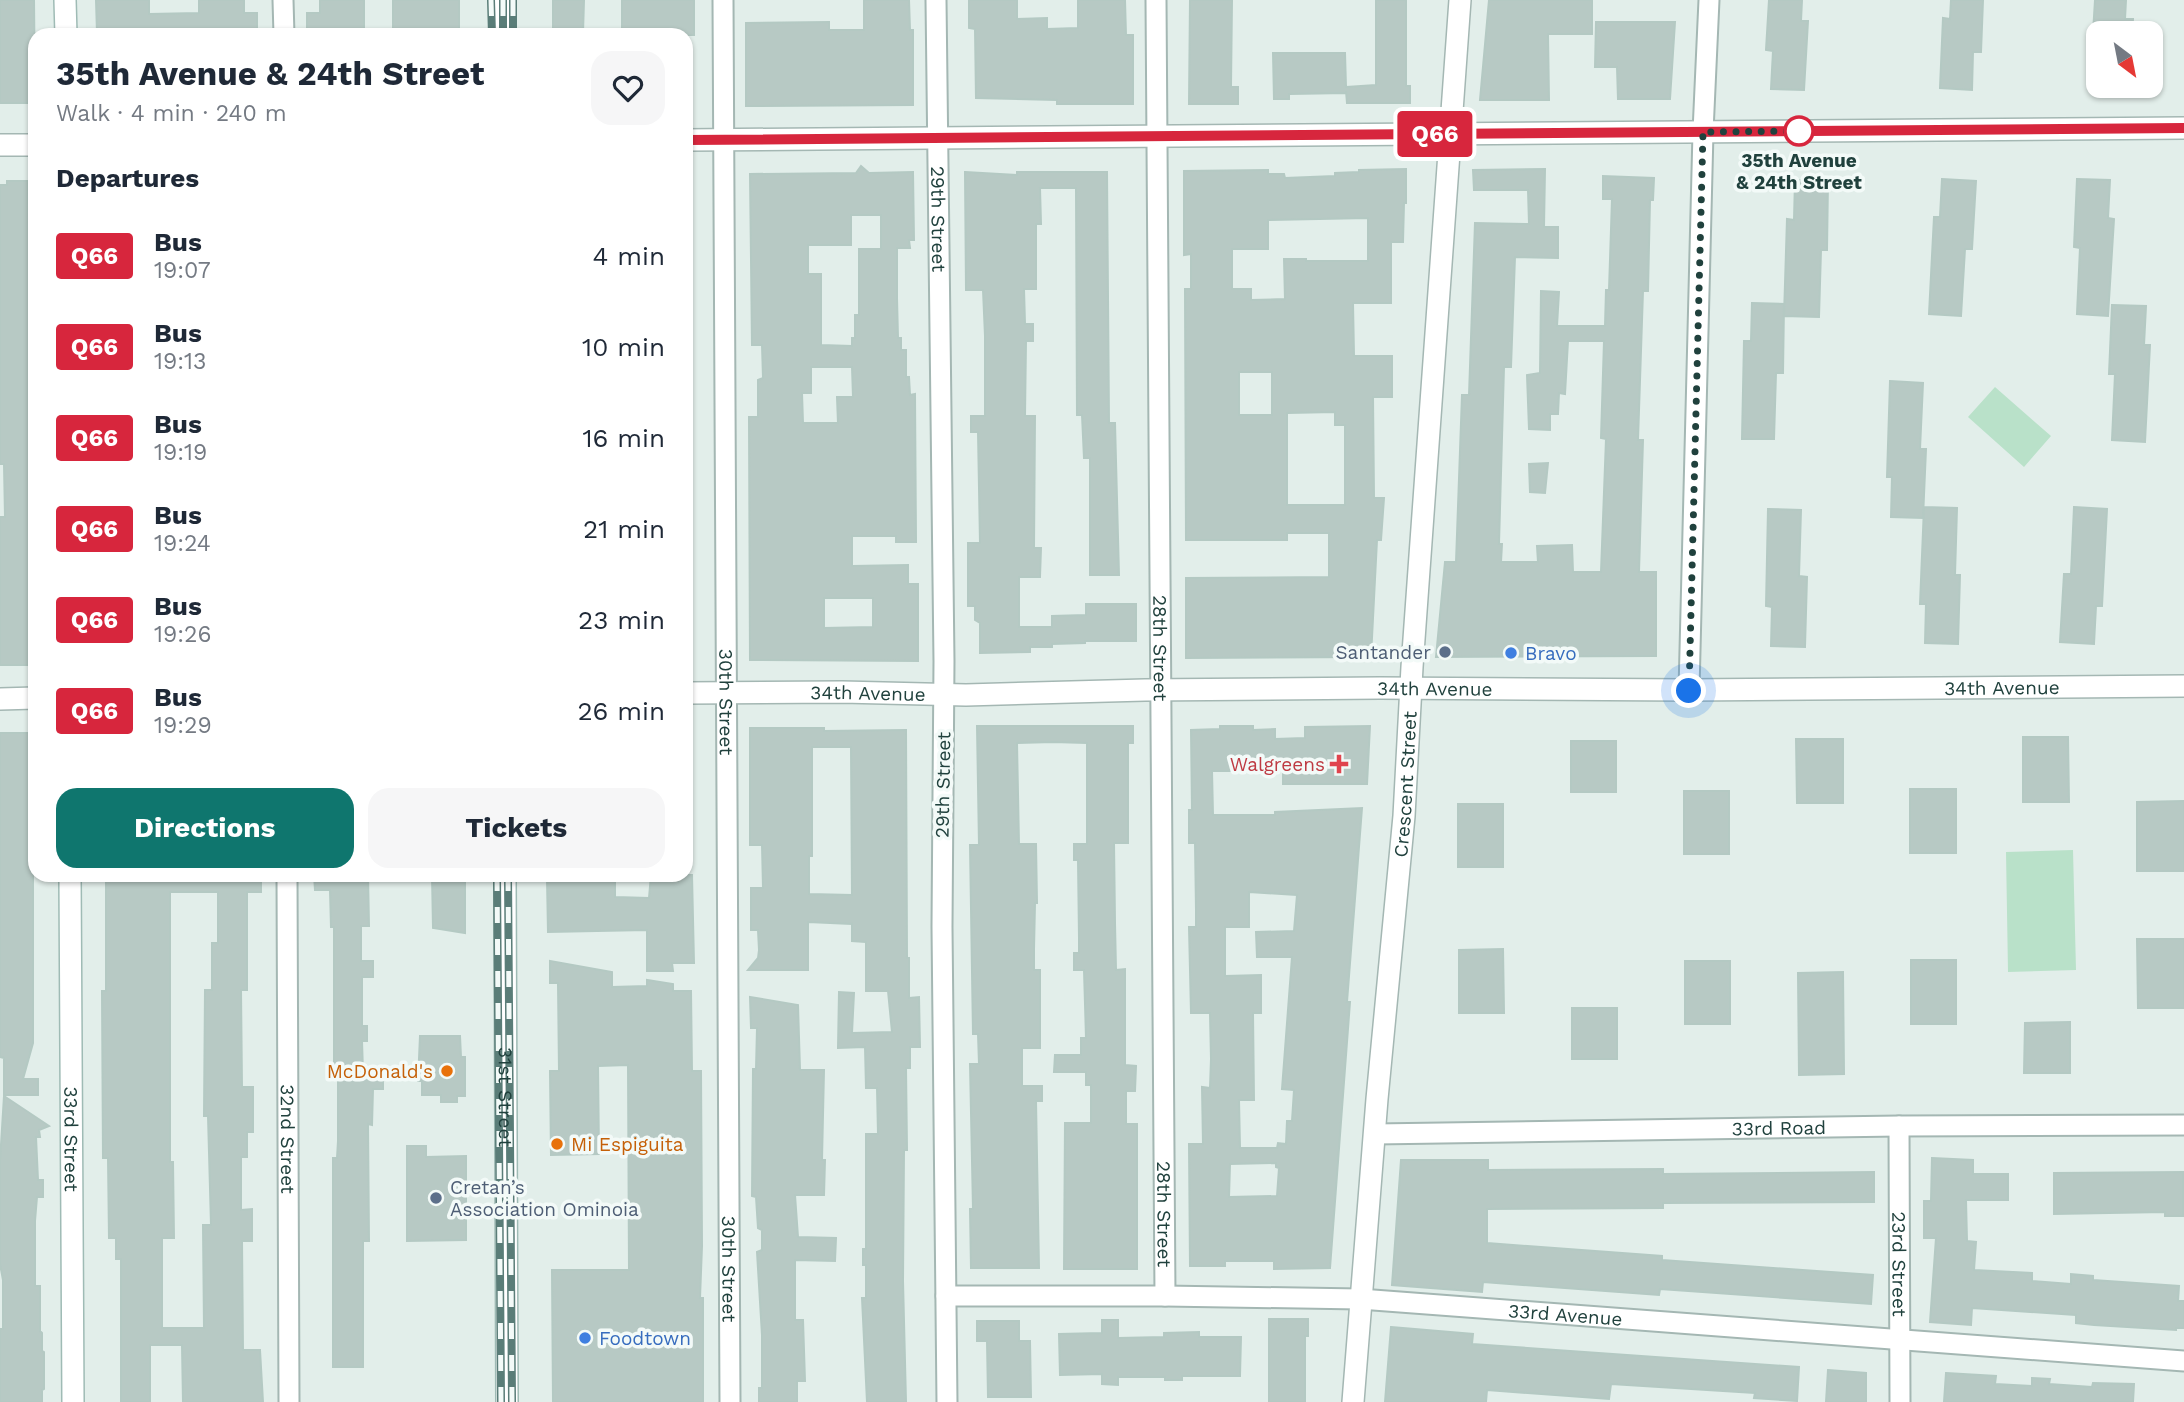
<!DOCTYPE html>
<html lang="en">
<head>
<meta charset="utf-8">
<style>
	:root { --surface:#fff; --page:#f6f6f7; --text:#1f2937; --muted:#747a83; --accent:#0f766e }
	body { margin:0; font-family:"Work Sans",sans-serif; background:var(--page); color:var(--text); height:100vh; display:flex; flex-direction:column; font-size:26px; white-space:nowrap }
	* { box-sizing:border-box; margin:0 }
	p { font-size:23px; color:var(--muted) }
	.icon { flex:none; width:38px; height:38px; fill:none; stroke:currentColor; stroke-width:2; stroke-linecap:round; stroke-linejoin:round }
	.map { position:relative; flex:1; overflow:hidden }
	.side { position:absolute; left:28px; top:28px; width:665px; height:854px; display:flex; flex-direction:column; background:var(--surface); border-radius:21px; box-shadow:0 2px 5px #0004 }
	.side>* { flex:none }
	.badge { padding:0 14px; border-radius:5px; font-size:24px; line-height:46px }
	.needle { width:46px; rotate:148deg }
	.controls { position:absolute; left:2086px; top:21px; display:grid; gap:14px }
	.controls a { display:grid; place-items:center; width:77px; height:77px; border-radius:14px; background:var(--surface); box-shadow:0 2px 5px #0004; font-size:35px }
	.you { position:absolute; width:35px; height:35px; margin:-18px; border:5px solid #fff; border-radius:50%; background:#1a73e8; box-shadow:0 0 0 10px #1a73e833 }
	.map>.badge { position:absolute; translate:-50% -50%; box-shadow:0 0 0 4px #fff }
	h2 { padding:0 28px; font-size:26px; line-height:63px }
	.round { display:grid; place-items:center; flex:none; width:74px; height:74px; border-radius:21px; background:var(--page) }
	.headline { display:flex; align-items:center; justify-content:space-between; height:119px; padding:0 28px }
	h1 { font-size:33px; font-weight:700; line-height:52px }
	.cta { display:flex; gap:14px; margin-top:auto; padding:14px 28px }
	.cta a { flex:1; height:80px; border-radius:21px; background:var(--accent); color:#fff; font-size:28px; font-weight:700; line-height:80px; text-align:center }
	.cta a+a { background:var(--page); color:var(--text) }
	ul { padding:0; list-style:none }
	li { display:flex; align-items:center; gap:21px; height:91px; padding:0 28px }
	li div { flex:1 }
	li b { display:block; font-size:26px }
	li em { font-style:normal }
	li .badge { min-width:77px; font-weight:700; text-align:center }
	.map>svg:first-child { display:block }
	.green { fill:#b9e1c9 }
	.building { fill:#b7c9c4; stroke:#b4c9c3; stroke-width:2; fill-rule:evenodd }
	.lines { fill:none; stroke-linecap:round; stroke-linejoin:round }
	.minor-casing { stroke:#a4b7b3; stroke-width:23 }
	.tertiary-casing { stroke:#a4b7b3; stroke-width:24 }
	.secondary-casing { stroke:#9fbbb5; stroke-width:24 }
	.minor { stroke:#fff; stroke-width:19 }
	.tertiary { stroke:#fff; stroke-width:21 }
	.secondary { stroke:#fff; stroke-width:21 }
	.rail-casing { stroke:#5a7d78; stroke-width:8 }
	.rail { stroke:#f3faf8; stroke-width:5; stroke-dasharray:16; stroke-linecap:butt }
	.line-casing { stroke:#fff; stroke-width:16 }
	.line { stroke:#d7263d; stroke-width:10 }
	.walk { stroke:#20413d; stroke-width:7; stroke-dasharray:0 12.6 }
	.stop-dot { fill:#fff; stroke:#d7263d; stroke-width:3.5 }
	.service-dot { fill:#5c6f8a; stroke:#f3faf8; stroke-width:2.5 }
	.shop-dot { fill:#3f7fe0; stroke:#f3faf8; stroke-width:2.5 }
	.health-dot { fill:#e0444e; stroke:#f3faf8; stroke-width:2.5 }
	.food-dot { fill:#e8710a; stroke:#f3faf8; stroke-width:2.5 }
	.labels { text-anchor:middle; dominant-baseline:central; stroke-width:7; stroke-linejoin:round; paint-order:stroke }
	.stop-label { font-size:19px; font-weight:bold; fill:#20413d; stroke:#f3faf8 }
	.street-label { font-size:19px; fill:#20413d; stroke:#f3faf8 }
	.service-label { font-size:19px; fill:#4e5e75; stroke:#f3faf8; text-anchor:end }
	.shop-label { font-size:19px; fill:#366cbe; stroke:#f3faf8; text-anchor:start }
	.health-label { font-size:19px; fill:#be3a42; stroke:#f3faf8; text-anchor:end }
	.food-label { font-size:19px; fill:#c56008; stroke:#f3faf8; text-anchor:end }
</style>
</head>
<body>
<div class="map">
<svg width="2184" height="1402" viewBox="0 0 2184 1402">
	<rect width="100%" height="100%" fill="#e2eeea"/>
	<path class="green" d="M1995 387 2051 436 2024 467 1968 417Z
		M2073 850 2076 970 2008 972 2006 852Z"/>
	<path class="building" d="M0 0H34L35 103H0Z
		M96 0H149V14L199 13V0H244V13H257V35L97 33Z
		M320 0H364V32L307 33V13H320Z
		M393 0H459V35H393Z
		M553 0H584L583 33 553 35Z
		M622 0H694V35H622Z
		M864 0H909L910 30H913V105L746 106V23L829 22V30H864Z
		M969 0H1017V19L1047 18V29L1078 28V0H1125L1126 35H1133V104H1057V100L976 98 975 29 969 28Z
		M1190 0H1232L1231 87H1238V104H1189Z
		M1376 0H1406V86H1410V103H1347L1346 91V93L1289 94V99H1274L1273 53H1345L1346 87 1376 85Z
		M1489 0H1592V34H1548L1549 100H1480Z
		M1769 0H1802L1801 21H1808L1804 90 1771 89 1773 51 1766 50Z
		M1951 0H1983L1981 52H1973L1972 90 1940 88 1943 18 1950 19Z
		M2095 0H2126L2125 19H2133L2132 33H2093Z
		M1596 22H1675L1670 99H1618L1617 67H1595Z
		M861 166 869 173 913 172 914 240H909L910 248H897V298L898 338H901V350H906V377H909L910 395 915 394 916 542H896V536H852V566L908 565V584H918V661L750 660 749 417H758V380L763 378 762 345H752L750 174 856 173ZM851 215H881V249H859V315H855V338H852V346L821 345V274H808V245H851ZM811 367H852L853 397H837L838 423H803L802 393H811ZM824 598H873V627L824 628Z
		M1406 169V203H1404L1403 242H1391V303H1353L1354 356H1392V397H1373L1374 498H1384L1381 540H1377L1371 657 1186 658V578L1329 577V533H1287V540H1186L1185 289H1191V254L1184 255V171L1268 170V174H1284L1285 178 1335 176V173L1359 172V170ZM1368 218V261H1306V259H1284L1285 299 1251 300V289H1232V249H1268V220ZM1239 372H1272V415H1239ZM1335 412V425H1345V505H1287V413Z
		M1545 169 1544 227H1558V258L1515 257 1511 367H1504L1499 544H1502L1501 562H1538L1537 546 1572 545 1573 572H1601L1606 439 1601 438 1604 341H1568L1565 394 1559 393 1558 414H1550V430L1529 429 1527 375 1540 373 1541 291 1559 292 1557 326H1605L1606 290H1609L1612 199H1603V176L1654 178 1653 200H1650L1648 291H1643L1638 440H1643L1639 572H1656V656L1436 657 1445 562H1456L1462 395H1469L1475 223 1529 224 1528 190H1474L1473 170Z
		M965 172 1017 175V172H1107L1109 423H1115L1119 575H1090V458H1084L1082 415H1077L1076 188H1040L1041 224H1036V289H1024L1025 324H1033V341H1026L1025 416H1035L1034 548H1041L1040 577H1019V627H1052V616L1086 615V604H1136V641H1085V643L1052 644V647H1030V652L980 653V623L975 620V606H968V543H980L978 432H971V416H985V336L983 290H966Z
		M1942 179 1976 181 1972 249H1965L1961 316 1929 314 1934 217H1940Z
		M2077 179 2110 180 2108 218 2114 219 2108 316 2077 314 2080 248 2074 247Z
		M1795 180H1828L1827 250H1821L1819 317 1784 316 1787 219 1794 220Z
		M7 181H28L31 338H35L32 401 35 438H30V466H33V506H35V665H0V517H5L4 464H0V185H7Z
		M1752 303 1784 304 1783 373H1776L1774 439H1742L1744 341H1751Z
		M2112 305 2146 306 2144 345H2150L2145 442 2112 440 2115 374H2109Z
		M1890 381 1923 383 1920 449H1926L1923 518 1891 517 1892 477H1887Z
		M1548 463 1545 493 1530 492 1529 464Z
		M1924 507 1957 508 1955 575H1960L1958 644 1925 643 1926 604H1920Z
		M2074 507 2107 509 2102 606H2096L2094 644 2060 642 2064 574H2071Z
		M1768 509 1801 510 1799 576 1807 577 1805 647 1771 646 1772 607 1766 606Z
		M977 726H1133V743H1128V843H1114L1115 923 1116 970 1125 969V1065L1136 1066 1135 1091H1126V1124H1137V1269H1064L1065 1123H1091V1085H1086V1072H1054L1055 1055H1081V1038H1086L1084 970H1074V953H1079V938L1078 860H1074V844H1087V743L1053 742 1017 743 1019 844H1036L1037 903H1035L1034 949V970H1040V1048H1022V1086H1042V1101H1036L1039 1268H971L970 1209H973L970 1064H979L978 1034H973L970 845H979Z
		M1220 726H1253V730L1275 729V739L1305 738V727L1370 726 1367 784H1283V764H1253V771H1212L1213 815H1275V812L1362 808 1347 1002H1350L1330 1268 1274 1269V1261H1225V1266H1190L1189 1144H1203L1202 1087 1210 1088 1211 1059 1210 1013H1191L1189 927H1196V910L1195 843H1189V810H1192L1191 730 1220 729ZM1249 892 1297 895 1294 931 1256 932 1257 957H1292L1282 1089 1294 1090 1292 1121H1287L1286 1144 1278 1143 1277 1148H1240L1239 1100H1254L1253 1013H1261V975L1225 976V927H1249ZM1276 1163V1167L1279 1168 1277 1196 1229 1197 1230 1164Z
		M750 728H824V731L906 730 907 958H909V998L919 997 920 1047H910V1068H906L907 1150H904L903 1281 906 1402H867L862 1298H866V1265H863V1249H866V1134H878L877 1088H866L865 1047 838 1048 839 992 854 993 852 1033 892 1032 888 991H866V942L852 941V924L808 922V970H748L758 958 759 950 758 930H751V888H763L762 845H750ZM812 747H851L852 895 809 894V856H812Z
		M0 733H35V807H33V1043L23 1079H38V1095H4V1058L0 1057Z
		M2023 737H2068L2069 802H2023Z
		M1796 739H1843V803H1797Z
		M1571 741H1616V792H1571Z
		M1910 789H1956V853H1910Z
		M1684 791H1729V854H1684Z
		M2184 801V871H2137V802Z
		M1458 804H1503V867H1458Z
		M106 875H261V892H247V990H241L242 1087H253V1132H247V1157H241V1210L252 1209V1241H242L243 1350H260L263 1402H183L182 1345H150V1402H121V1259H116V1238H109L108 1158H103L102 991H106ZM170 892H218V943H212V990H205L204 1116H208L211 1225H203L204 1328H162V1238H174L173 1162H170Z
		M314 875H368L369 926H361V961H373V977H362V1026H367V1041H362L363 1072H383V1089H373L372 1125 368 1124 369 1241H363V1367H333V1158H337L338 1141V1072H334V927H331L330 890H315Z
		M432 875H465V933L433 928Z
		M651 875H692L694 963H672L673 971H647V930L548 932 547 879 615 877V897L649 898Z
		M2137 939H2184V1008H2138Z
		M1503 949 1504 1013H1459V950Z
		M1911 960H1956V1024H1911Z
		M550 961 612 972V987L647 986V980L673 984V991H691L692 1071H701L702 1246 700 1298H703V1402H553L552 1270H629L628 1065 598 1066 599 1154 551 1155 550 1071H559L558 983H550Z
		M1685 961H1730V1024H1685Z
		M1843 972 1844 1074 1799 1075 1798 973Z
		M750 997 798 1005 800 1070H824L822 1160H825L824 1195H795L798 1237 836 1238 835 1261 795 1260V1320H803L805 1381H797V1402H759V1388H762V1335L757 1252 762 1250V1230L758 1228 756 1197 752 1196 753 1069H756L757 1028H751Z
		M1572 1008H1617V1059H1572Z
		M2070 1022V1073H2024L2025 1023Z
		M420 1036H460L461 1057H465V1096H457V1102H441V1095H422V1081H418Z
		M4 1096 49 1126 39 1130 40 1137H36L38 1180H43V1197H37L35 1221V1286H40V1331L42 1333V1351L44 1352V1389L42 1390V1402H0V1329H3V1280L0 1264V1161Z
		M407 1146H426V1157L466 1156V1240L407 1241Z
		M1932 1158 1973 1160V1174H2008V1200H1966L1967 1241 1976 1242 1974 1270 2032 1273V1281L2071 1284V1274L2093 1276V1280L2179 1286 2178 1301H2184V1328H2176V1330L2094 1325 2076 1323V1315L1972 1308 1971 1325 1930 1322 1936 1238H1924V1201H1931Z
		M1401 1160H1488V1170L1663 1169V1174L1874 1172V1202L1663 1203V1208L1487 1209V1243L1662 1256V1260L1873 1275 1871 1304 1660 1289 1659 1295 1483 1282 1482 1292 1392 1285Z
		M2183 1172V1216H2165V1212L2054 1214V1173Z
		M1269 1319H1308V1336H1305V1402H1269Z
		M1102 1320H1118V1338L1164 1337V1333L1199 1332V1337H1241L1240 1376H1182V1380H1165V1377H1118V1385L1102 1384V1374L1060 1375 1059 1334 1102 1333Z
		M977 1321H1019V1341H1030L1031 1397H988L987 1341H977Z
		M1391 1327 1473 1334 1472 1344 1799 1367 1797 1401 1754 1398 1755 1393 1611 1384 1609 1399 1487 1390 1486 1402H1385Z
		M1828 1370 1866 1373V1402H1826Z
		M1946 1373 1996 1376 1995 1384 2032 1386V1378L2050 1379 2049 1384 2092 1387 2093 1383 2134 1384 2133 1402H1944Z"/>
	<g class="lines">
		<g class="minor-casing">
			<g id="minor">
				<path d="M283 0 284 35"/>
				<path id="s1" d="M723 0 730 1402"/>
				<path id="s2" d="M936 0 944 661 942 927 947 1402"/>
				<path id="s3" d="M1156 0 1165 1296"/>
				<path d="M1689 690 1703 132 1709 0"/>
				<path id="s4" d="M287 875 289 1402"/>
				<path id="s5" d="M1899 1126 1900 1402"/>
				<path id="s6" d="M1375 1134 1899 1126 2184 1125"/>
				<path id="s7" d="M946 1296H1165L1360 1299 2184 1361"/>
			</g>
		</g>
		<g class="tertiary-casing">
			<g id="tertiary">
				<path d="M686 140 2184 128"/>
				<path d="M0 145H35"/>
				<path id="s8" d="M686 693 842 692 966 695 1145 690 1380 688 1689 690 2184 686"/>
				<path d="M0 699 35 698"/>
				<path id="s9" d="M1353 1402 1377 1099 1404 816 1412 667 1460 0"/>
			</g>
		</g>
		<g class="secondary-casing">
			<g id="secondary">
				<path d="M65 0 66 35"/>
				<path d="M500 0 501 35"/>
				<path id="s10" d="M70 875 73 1402"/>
				<path id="s11" d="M505 875 507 1402"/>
			</g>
		</g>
		<use href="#minor" class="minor"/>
		<use href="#tertiary" class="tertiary"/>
		<use href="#secondary" class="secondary"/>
		<g class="rail-casing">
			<path id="rail" d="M491 0 492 35
				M503 0V35
				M513 0V35
				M497 875 501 1402
				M508 875 512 1402"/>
		</g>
		<use href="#rail" class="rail"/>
	</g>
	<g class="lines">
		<g class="line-casing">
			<path id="line" d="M686 140 2184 128"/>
		</g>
		<use href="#line" class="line"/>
		<path class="walk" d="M1689 691 1703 132 1805 131H1799"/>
	</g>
	<circle class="stop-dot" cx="1799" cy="131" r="14"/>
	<g class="service-dot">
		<circle cx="1445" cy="652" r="7"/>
		<circle cx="436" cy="1198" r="7"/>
	</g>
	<g class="shop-dot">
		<circle cx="1511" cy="653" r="7"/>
		<circle cx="585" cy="1338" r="7"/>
	</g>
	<path class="health-dot" d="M1335.5 753.5h7v7h7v7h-7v7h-7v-7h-7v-7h7z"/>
	<g class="food-dot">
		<circle cx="447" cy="1071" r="7"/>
		<circle cx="557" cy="1144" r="7"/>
	</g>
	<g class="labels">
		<g class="stop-label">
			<text x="1799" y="160">35th Avenue<tspan x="1799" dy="22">&amp; 24th Street</tspan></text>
		</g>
		<g class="street-label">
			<text stroke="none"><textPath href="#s2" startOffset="219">29th Street</textPath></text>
			<text stroke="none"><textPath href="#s3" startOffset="648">28th Street</textPath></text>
			<text stroke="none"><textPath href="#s8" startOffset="749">34th Avenue</textPath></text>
			<text stroke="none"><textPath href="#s8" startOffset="1316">34th Avenue</textPath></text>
			<text stroke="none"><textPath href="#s8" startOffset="182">34th Avenue</textPath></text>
			<text stroke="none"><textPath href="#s1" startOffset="702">30th Street</textPath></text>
			<text transform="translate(943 785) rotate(-89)">29th Street</text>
			<text stroke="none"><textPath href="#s9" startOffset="620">Crescent Street</textPath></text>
			<text stroke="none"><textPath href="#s11" startOffset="222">31st Street</textPath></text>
			<text stroke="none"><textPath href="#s6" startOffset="404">33rd Road</textPath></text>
			<text stroke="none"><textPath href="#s10" startOffset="264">33rd Street</textPath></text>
			<text stroke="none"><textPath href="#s4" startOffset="264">32nd Street</textPath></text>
			<text stroke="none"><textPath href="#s3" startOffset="1214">28th Street</textPath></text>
			<text stroke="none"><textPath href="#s5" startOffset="138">23rd Street</textPath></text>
			<text stroke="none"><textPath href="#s1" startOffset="1269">30th Street</textPath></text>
			<text stroke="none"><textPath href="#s7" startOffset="620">33rd Avenue</textPath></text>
		</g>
		<g class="service-label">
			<text x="1431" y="652">Santander</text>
			<text x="450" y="1187" text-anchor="start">Cretan’s<tspan x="450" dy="22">Association Ominoia</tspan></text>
		</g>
		<g class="shop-label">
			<text x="1525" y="653">Bravo</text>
			<text x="599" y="1338">Foodtown</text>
		</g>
		<g class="health-label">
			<text x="1325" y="764">Walgreens</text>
		</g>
		<g class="food-label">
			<text x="433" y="1071">McDonald's</text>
			<text x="571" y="1144" text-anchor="start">Mi Espiguita</text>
		</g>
	</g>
</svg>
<div class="controls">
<a><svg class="needle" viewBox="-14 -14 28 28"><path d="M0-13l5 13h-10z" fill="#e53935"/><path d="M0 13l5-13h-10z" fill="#747a83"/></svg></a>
</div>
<div class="you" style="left:1689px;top:691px"></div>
<b class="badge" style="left:1435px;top:134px;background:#d7263d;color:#fff">Q66</b>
<section class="side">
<div class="headline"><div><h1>35th Avenue &amp; 24th Street</h1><p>Walk · 4 min · 240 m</p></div><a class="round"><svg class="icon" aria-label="heart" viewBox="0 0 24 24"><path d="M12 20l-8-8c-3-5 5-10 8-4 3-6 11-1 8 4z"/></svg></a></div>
<h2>Departures</h2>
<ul>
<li><span class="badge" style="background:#d7263d;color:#fff">Q66</span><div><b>Bus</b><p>19:07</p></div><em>4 min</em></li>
<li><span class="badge" style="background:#d7263d;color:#fff">Q66</span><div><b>Bus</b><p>19:13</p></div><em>10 min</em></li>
<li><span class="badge" style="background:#d7263d;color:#fff">Q66</span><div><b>Bus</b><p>19:19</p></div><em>16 min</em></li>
<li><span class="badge" style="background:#d7263d;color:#fff">Q66</span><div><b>Bus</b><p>19:24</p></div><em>21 min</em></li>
<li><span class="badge" style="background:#d7263d;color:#fff">Q66</span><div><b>Bus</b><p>19:26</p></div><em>23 min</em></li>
<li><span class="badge" style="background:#d7263d;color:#fff">Q66</span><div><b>Bus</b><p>19:29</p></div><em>26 min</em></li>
</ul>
<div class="cta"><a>Directions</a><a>Tickets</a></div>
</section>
</div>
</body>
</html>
